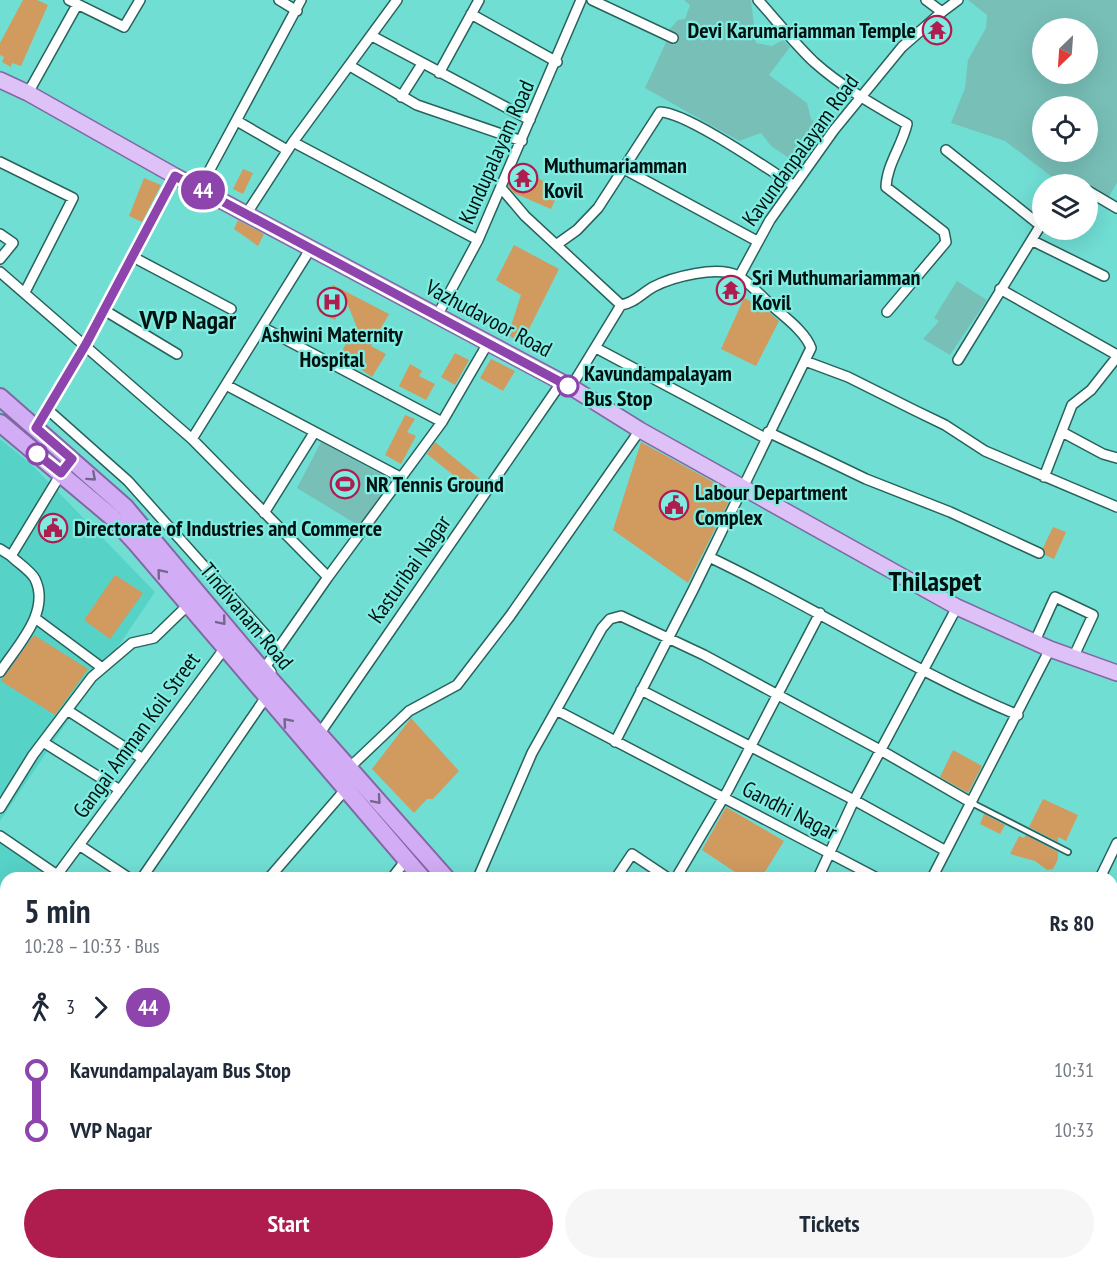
<!DOCTYPE html>
<html lang="en">
<head>
<meta charset="utf-8">
<style>
	:root { --surface:#fff; --page:#f6f6f7; --text:#1f2937; --muted:#747a83; --accent:#af1d4f }
	body { margin:0; font-family:"PT Sans Narrow",sans-serif; background:var(--page); color:var(--text); height:100vh; display:flex; flex-direction:column; font-size:22px; white-space:nowrap }
	* { box-sizing:border-box; margin:0 }
	p { font-size:20px; color:var(--muted) }
	.icon { flex:none; width:33px; height:33px; fill:none; stroke:currentColor; stroke-width:2; stroke-linecap:round; stroke-linejoin:round }
	.map { position:relative; flex:1; overflow:hidden }
	.drawer { position:absolute; left:0px; top:872px; width:1118px; height:398px; display:flex; flex-direction:column; background:var(--surface); border-radius:18px 18px 0 0; box-shadow:0 6px 24px #0002 }
	.drawer>* { flex:none }
	.badge { padding:0 12px; border-radius:20px; font-size:21px; line-height:39px }
	.needle { width:39px; rotate:205deg }
	.tools { position:absolute; left:1032px; top:18px; display:grid; gap:12px }
	.tools a { display:grid; place-items:center; width:66px; height:66px; border-radius:50%; background:var(--surface); box-shadow:0 6px 24px #0002; font-size:30px }
	.map>.badge { position:absolute; translate:-50% -50%; box-shadow:0 0 0 3px #fff }
	.legs { display:flex; align-items:center; gap:9px; height:66px; padding:0 24px; font-size:20px }
	.legs p { margin-inline-start:auto }
	.overview { display:flex; align-items:center; justify-content:space-between; height:102px; padding:0 24px }
	h1 { font-size:33px; font-weight:800; line-height:45px }
	.button { display:flex; gap:12px; margin-top:auto; padding:12px 24px }
	.button a { flex:1; height:69px; border-radius:36px; background:var(--accent); color:#fff; font-size:24px; font-weight:800; line-height:69px; text-align:center }
	.button a+a { background:var(--page); color:var(--text) }
	ul { padding:0 24px; list-style:none }
	li { display:flex; align-items:center; gap:21px; height:60px; font-size:22px }
	li i { display:grid; place-items:center; width:9px; height:100%; margin:0 8px; background:currentColor }
	li i::after { content:''; width:15px; height:15px; margin:-8px; border:4px solid; border-radius:50%; background:var(--surface) }
	li p { margin-inline-start:auto }
	li:first-child i { background:linear-gradient(#0000 50%,currentColor 0) }
	li:last-child i { background:linear-gradient(currentColor 50%,#0000 0) }
	.map>svg:first-child { display:block }
	.built { fill:#57d2c7 }
	.green { fill:#78bfb8; fill-rule:evenodd }
	.building { fill:#d19a5e }
	.lines { fill:none; stroke-linecap:round; stroke-linejoin:round }
	.service-casing { stroke:#28625d; stroke-width:8 }
	.minor-casing { stroke:#28625d; stroke-width:12 }
	.primary-casing { stroke:#8168a3; stroke-width:18 }
	.trunk-casing { stroke:#8168a3; stroke-width:20 }
	.service { stroke:#fff; stroke-width:4.5 }
	.minor { stroke:#fff; stroke-width:9 }
	.primary { stroke:#ddc1f7; stroke-width:15 }
	.trunk { stroke:#d2acf4; stroke-width:16 }
	.oneway { stroke:#74678d }
	.line-1-casing { stroke:#fff; stroke-width:14 }
	.line-1 { stroke:#8e44ad; stroke-width:9 }
	.stop-1-dot { fill:#fff; stroke:#8e44ad; stroke-width:3 }
	.labels { text-anchor:middle; dominant-baseline:central; stroke-width:4.5; stroke-linejoin:round; paint-order:stroke }
	.poi-label { font-size:22px; font-weight:bold; fill:#001210; stroke:#7febe1; text-anchor:start }
	.street-label { font-size:22px; fill:#001210; stroke:#7febe1 }
	.stop-label { font-size:22px; font-weight:bold; fill:#001210; stroke:#7febe1; text-anchor:start }
	.quarter-label { font-size:26px; font-weight:bold; fill:#001210; stroke:#7febe1 }
	.district-label { font-size:28px; font-weight:bold; fill:#001210; stroke:#7febe1 }
</style>
</head>
<body>
<div class="map">
<svg width="1117" height="1268" viewBox="0 0 1117 1268">
	<rect width="100%" height="100%" fill="#71ded4"/>
	<path class="built" d="M0 439 33 466 155 592 0 821Z
		M0 831 70 877 6 878V1162L2 1167 0 1166Z
		M6 1252V1263H93L99 1268H0V1255Z
		M174 1263H514L516 1268H181Z
		M558 1263H659L661 1268H534Z"/>
	<path class="green" d="M684 0H751L756 43 772 46 783 40 790 47 769 75 807 103 811 119 826 131 798 164 771 146 761 133 739 141 645 88 667 40 674 45 678 38 669 30 678 20 685 19 690 5Z
		M968 0H1117V183L1108 198 1088 189V184H1079L1059 175 1055 179 1005 141 951 123 965 88 968 60 986 28 987 15ZM1042 28H1088V74H1042ZM1042 106H1088V152H1042Z
		M957 281 987 300 950 355 923 339 939 321 934 318Z
		M321 442 393 481 361 527 297 488Z"/>
	<path class="building" d="M23 0H37L48 5 21 66 12 63 11 67 2 62 4 57 0 55V43Z
		M940 23 949 29 940 43 927 34Z
		M516 168 560 189 551 209 514 193 508 186Z
		M243 169 253 173 243 194 233 189Z
		M144 178 161 185 142 222 129 216Z
		M238 220 264 234 258 246 234 229Z
		M514 245 559 269 522 343 508 335 521 295 496 280Z
		M333 285 389 314 371 346 386 354 372 377 340 355 356 325 345 298 335 320 319 312Z
		M744 298 763 307 779 321 756 366 721 349Z
		M455 353 469 360 455 385 441 377Z
		M491 359 515 371 503 391 480 378Z
		M410 364 422 371 419 376 435 384 426 400 399 386Z
		M405 415 415 419 407 432 416 436 401 464 385 455Z
		M435 442 481 480 472 490 427 454Z
		M641 442 733 493 688 583 613 530Z
		M1053 527 1066 532 1054 559 1045 555 1043 548Z
		M115 575 143 593 110 639 84 620Z
		M34 635 88 669 55 715 1 681Z
		M411 718 459 771 433 799H427L414 813 372 769Z
		M953 750 982 766 968 793 940 777Z
		M1043 799 1078 815 1066 841 1058 837V842L1029 827Z
		M726 807 784 841 761 878H744L702 850Z
		M984 814 1005 825 1000 834 980 824Z
		M1026 835 1058 852V859L1053 869 1047 870 1035 861 1010 854 1019 836 1024 838Z"/>
	<g class="lines">
		<g class="service-casing">
			<path id="service" d="M972 803 1068 852
				M126 1263 133 1268
				M314 1263 315 1268
				M405 1263 407 1268
				M508 1263 510 1268"/>
		</g>
		<g class="minor-casing">
			<path id="minor" d="M69 0 124 27 140 0
				M279 0 297 11
				M592 0 673 38
				M758 0C776 20 794 43 814 62 842 87 874 105 907 124 902 146 887 164 886 187L944 232 946 242 887 312
				M942 12 958 0
				M471 14 557 62
				M372 36 530 120
				M350 66 417 105 522 141
				M439 73 479 0
				M28 93 77 5
				M401 97 422 64
				M237 121 287 150
				M293 142 478 240
				M946 150 1041 226
				M0 162 73 198 25 292
				M624 169 757 241
				M1067 184H1071
				M200 188 301 0
				M502 189 525 216 621 305
				M1088 191 1117 208
				M247 213 293 142 397 0
				M0 234 13 243 0 259
				M1033 241 1104 276
				M556 245 577 230 598 208 660 112C686 112 768 169 793 185
				M133 257 231 309
				M0 272 192 439 328 577 266 666 271 672
				M739 277 770 220 834 130 902 47 942 12 926 0
				M1000 289 1117 355
				M104 310 177 354
				M437 316 478 240 581 0
				M262 327 442 422
				M596 348 765 438
				M958 360 1042 223
				M805 361 848 377 914 410 945 425 985 451 1117 507
				M226 385 402 478
				M571 387 621 305C634 303 641 294 653 287 672 277 718 265 738 276 750 283 760 295 770 304 783 316 805 331 811 348L693 590 615 742
				M47 409 128 481 278 649
				M36 428 85 344 175 176
				M768 432 866 479 950 512 1039 553
				M1062 432 1103 454 1117 458
				M192 439 311 248
				M1044 477 1072 405 1091 390 1117 357
				M264 513 314 433
				M0 549 11 556 62 472
				M709 557C813 606 911 671 1018 715
				M328 577 442 422 488 343
				M35 618 101 667
				M1035 641 1055 597 1093 615 1073 658
				M0 672C17 646 51 612 35 579 31 571 18 563 11 556
				M641 690 854 800 946 851
				M67 710 143 759
				M556 710 877 878
				M318 736 561 383
				M43 742 120 790
				M349 768 409 711 457 685 510 616 640 430
				M0 808 33 755 92 677 132 643 154 638 188 605
				M0 836 60 877
				M79 845 129 878
				M57 875 224 649
				M142 878 266 697
				M269 878 345 790
				M392 878 406 860
				M478 878 532 753 602 628 610 619 621 616 704 655 882 751 972 803
				M616 878 632 854 668 878
				M676 878 728 790 820 613
				M818 878 854 800 957 607
				M932 878 1050 649
				M1100 878 1117 843
				M0 924 6 927
				M0 1005 6 1009
				M1112 1077 1117 1079
				M1112 1148 1117 1150
				M1112 1174 1117 1162
				M0 1180 6 1184
				M0 1230 6 1225
				M774 1263 780 1268
				M982 1263 991 1268
				M162 1268 164 1263
				M717 1268 721 1263
				M896 1268 900 1263
				M959 1268 962 1263
				M1052 1268 1056 1263"/>
		</g>
		<g class="primary-casing">
			<path id="primary" d="M0 80 28 93 175 176 571 387 640 430 957 607 1050 649 1117 673"/>
		</g>
		<g class="trunk-casing">
			<path id="trunk" d="M0 397 125 507 263 671 446 878
				M0 423 112 517 136 543 422 878
				M673 1263 675 1268
				M692 1263 694 1268"/>
		</g>
		<use href="#service" class="service"/>
		<use href="#minor" class="minor"/>
		<use href="#primary" class="primary"/>
		<use href="#trunk" class="trunk"/>
	</g>
	<defs><path id="oneway-chevron" d="M-2-3.5L2.5 0L-2 3.5" fill="none" stroke-width="1.6" stroke-linecap="round" stroke-linejoin="round" transform="scale(1.5)"/></defs>
	<g class="oneway">
		<use href="#oneway-chevron" transform="translate(92 477) rotate(42)"/>
		<use href="#oneway-chevron" transform="translate(161 573) rotate(-130)"/>
		<use href="#oneway-chevron" transform="translate(222 621) rotate(50)"/>
		<use href="#oneway-chevron" transform="translate(287 722) rotate(-131)"/>
		<use href="#oneway-chevron" transform="translate(377 800) rotate(49)"/>
	</g>
	<g class="lines">
		<g class="line-1-casing">
			<path id="line-1" d="M37 454 61 473 72 459 36 428 86 344 175 176 568 386"/>
		</g>
		<use href="#line-1" class="line-1"/>
	</g>
	<defs>
		<g id="temple-ring" transform="scale(1.5)"><circle r="9.5" fill="#7febe1" stroke="#af1d4f" stroke-width="1.5"/><path d="M0-6L5-2H3V0L6.5 2.5H4V6H1.5V3h-3V6H-4V2.5H-6.5L-3 0V-2H-5Z" fill="#af1d4f"/></g>
		<g id="hospital-ring" transform="scale(1.5)"><circle r="9.5" fill="#7febe1" stroke="#af1d4f" stroke-width="1.5"/><path d="M-5-5h3v3.5h4V-5h3V5h-3V1.5h-4V5h-3Z" fill="#af1d4f"/></g>
		<g id="stadium-ring" transform="scale(1.5)"><circle r="9.5" fill="#7febe1" stroke="#af1d4f" stroke-width="1.5"/><path d="M0-5a6.5 5 0 1 0 0 10a6.5 5 0 1 0 0-10ZM-3.5-1.8h7v3.6h-7Z" fill="#af1d4f"/></g>
		<g id="civic-ring" transform="scale(1.5)"><circle r="9.5" fill="#7febe1" stroke="#af1d4f" stroke-width="1.5"/><path d="M-.6-6.5H3V-4.5H.6V-3L4-1V1h2V6H-6V1h2V-1L-.6-3ZM-1.2 2.5V6h2.4V2.5Z" fill="#af1d4f"/></g>
	</defs>
	<g fill-rule="evenodd">
		<use href="#temple-ring" x="937" y="30"/>
		<use href="#temple-ring" x="523" y="178"/>
		<use href="#temple-ring" x="731" y="290"/>
		<use href="#hospital-ring" x="332" y="302"/>
		<use href="#stadium-ring" x="345" y="484"/>
		<use href="#civic-ring" x="674" y="505"/>
		<use href="#civic-ring" x="53" y="528"/>
	</g>
	<g class="stop-1-dot">
		<circle cx="568" cy="386" r="10"/>
		<circle cx="37" cy="454" r="10"/>
	</g>
	<g class="labels">
		<g class="poi-label">
			<text x="916" y="30" text-anchor="end">Devi Karumariamman Temple</text>
			<text x="544" y="165">Muthumariamman<tspan x="544" dy="25">Kovil</tspan></text>
			<text x="752" y="277">Sri Muthumariamman<tspan x="752" dy="25">Kovil</tspan></text>
			<text x="332" y="334" text-anchor="middle">Ashwini Maternity<tspan x="332" dy="25">Hospital</tspan></text>
			<text x="366" y="484">NR Tennis Ground</text>
			<text x="695" y="492">Labour Department<tspan x="695" dy="25">Complex</tspan></text>
			<text x="74" y="528">Directorate of Industries and Commerce</text>
		</g>
		<g class="street-label">
			<text transform="translate(800 150) rotate(-54)">Kavundanpalayam Road</text>
			<text transform="translate(496 152) rotate(-66)">Kundupalayam Road</text>
			<text transform="translate(489 318) rotate(28)">Vazhudavoor Road</text>
			<text transform="translate(409 569) rotate(-55)">Kasturibai Nagar</text>
			<text transform="translate(247 616) rotate(50)">Tindivanam Road</text>
			<text transform="translate(136 735) rotate(-54)">Gangai Amman Koil Street</text>
			<text transform="translate(790 810) rotate(27)">Gandhi Nagar</text>
		</g>
		<g class="stop-label">
			<text x="584" y="373">Kavundampalayam<tspan x="584" dy="25">Bus Stop</tspan></text>
		</g>
		<g class="quarter-label">
			<text x="188" y="319">VVP Nagar</text>
		</g>
		<g class="district-label">
			<text x="935" y="580">Thilaspet</text>
		</g>
	</g>
</svg>
<div class="tools">
<a><svg class="needle" viewBox="-14 -14 28 28"><path d="M0-13l5 13h-10z" fill="#e53935"/><path d="M0 13l5-13h-10z" fill="#747a83"/></svg></a>
<a><svg class="icon" aria-label="locate" viewBox="0 0 24 24"><circle cx="12" cy="12" r="6"/><path d="M12 2v4M12 18v4M2 12h4M18 12h4"/></svg></a>
<a><svg class="icon" aria-label="layers" viewBox="0 0 24 24"><path d="M12 4l9 5-9 5-9-5zM3 14l9 5 9-5"/></svg></a>
</div>
<b class="badge" style="left:203px;top:190px;background:#8e44ad;color:#fff">44</b>
<section class="drawer">
<div class="overview"><div><h1>5 min</h1><p>10:28 – 10:33 · Bus</p></div><b>Rs 80</b></div>
<div class="legs"><svg class="icon" aria-label="walk" viewBox="0 0 24 24"><circle cx="13" cy="4" r="2"/><path d="M13 8l-2 6 4 7M11 14l-3 7M7 12l3-4h3l4 4"/></svg>3<svg class="icon" aria-label="forward" viewBox="0 0 24 24"><path d="M9 5l7 7-7 7"/></svg><b class="badge" style="background:#8e44ad;color:#fff">44</b></div>
<ul>
<li><i style="color:#8e44ad"></i><b>Kavundampalayam Bus Stop</b><p>10:31</p></li>
<li><i style="color:#8e44ad"></i><b>VVP Nagar</b><p>10:33</p></li>
</ul>
<div class="button"><a>Start</a><a>Tickets</a></div>
</section>
</div>
</body>
</html>
